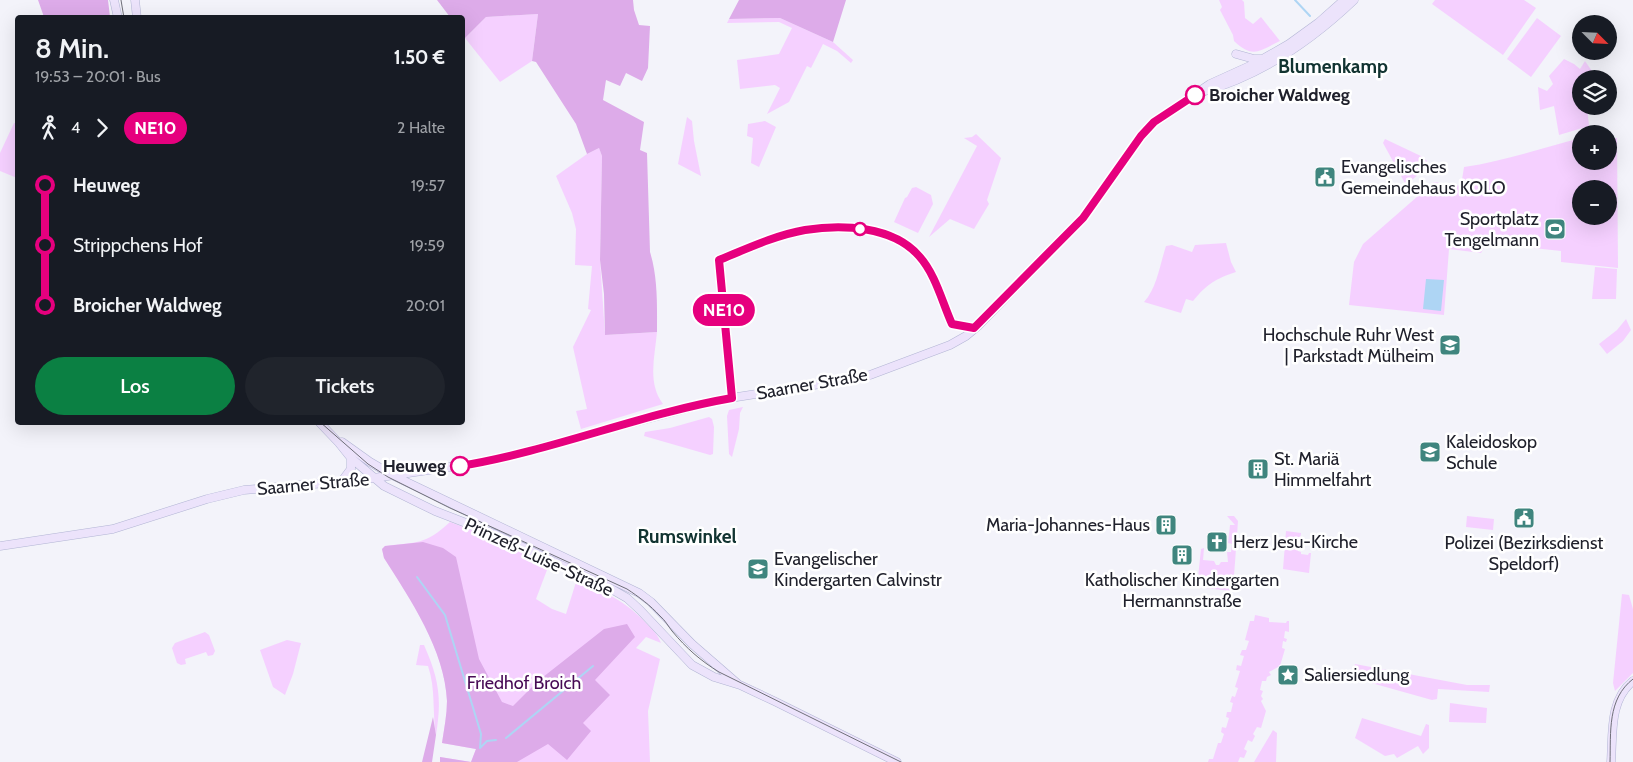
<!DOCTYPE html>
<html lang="de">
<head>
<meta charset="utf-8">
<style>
	:root { --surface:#171b24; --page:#20242c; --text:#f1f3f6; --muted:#9ea1a6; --accent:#0b8043 }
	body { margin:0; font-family:Cabin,sans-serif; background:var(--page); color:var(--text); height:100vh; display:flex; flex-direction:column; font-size:19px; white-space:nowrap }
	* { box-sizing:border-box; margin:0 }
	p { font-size:16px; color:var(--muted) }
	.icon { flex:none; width:28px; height:28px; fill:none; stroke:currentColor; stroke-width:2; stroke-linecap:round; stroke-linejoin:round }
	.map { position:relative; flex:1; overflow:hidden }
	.drawer { position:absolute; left:15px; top:15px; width:450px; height:410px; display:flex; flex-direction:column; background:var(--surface); border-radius:5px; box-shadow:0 5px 20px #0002 }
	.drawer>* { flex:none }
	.badge { padding:0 10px; border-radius:16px; font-size:18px; line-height:32px }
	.needle { width:32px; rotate:114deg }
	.fabs { position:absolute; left:1572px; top:15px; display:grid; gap:10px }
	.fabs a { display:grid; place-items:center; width:45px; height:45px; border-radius:50%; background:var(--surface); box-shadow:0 5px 20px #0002; font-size:25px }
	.map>.badge { position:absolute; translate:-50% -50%; box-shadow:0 0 0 2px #fff }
	.legs { display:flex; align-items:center; gap:8px; height:55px; padding:0 20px; font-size:16px }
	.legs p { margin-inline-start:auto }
	.summary { display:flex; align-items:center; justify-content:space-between; height:85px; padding:0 20px }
	h1 { font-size:28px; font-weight:600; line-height:38px }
	.cta { display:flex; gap:10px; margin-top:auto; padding:10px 20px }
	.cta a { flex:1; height:58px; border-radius:30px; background:var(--accent); color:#fff; font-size:20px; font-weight:600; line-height:58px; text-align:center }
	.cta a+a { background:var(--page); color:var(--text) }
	ul { padding:0 20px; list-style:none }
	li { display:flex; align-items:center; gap:18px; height:60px; font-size:19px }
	li i { display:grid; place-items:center; width:8px; height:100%; margin:0 6px; background:currentColor }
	li i::after { content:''; width:12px; height:12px; margin:-6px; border:4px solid; border-radius:50%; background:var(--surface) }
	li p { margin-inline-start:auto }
	li:first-child i { background:linear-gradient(#0000 50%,currentColor 0) }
	li:last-child i { background:linear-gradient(currentColor 50%,#0000 0) }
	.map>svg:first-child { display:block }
	.green { fill:#f5d0ff; fill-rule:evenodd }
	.forest { fill:#ddabe9 }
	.water { fill:#aed5f4 }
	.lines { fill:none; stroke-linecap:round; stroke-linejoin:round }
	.stream { stroke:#aed5f4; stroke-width:2 }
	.secondary-casing { stroke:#b2b5d4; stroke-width:9 }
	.secondary { stroke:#ece3fb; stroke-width:8 }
	.tram { stroke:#6f6f79; stroke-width:1 }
	.line-1-casing { stroke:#fff; stroke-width:11 }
	.line-1 { stroke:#e6007e; stroke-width:8 }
	.stop-1-dot { fill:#fff; stroke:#e6007e; stroke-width:2.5 }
	.labels { text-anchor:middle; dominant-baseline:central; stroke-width:5; stroke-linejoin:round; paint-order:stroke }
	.stop-label { font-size:18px; font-weight:bold; fill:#20212c; stroke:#fff; text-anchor:start }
	.poi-label { font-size:18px; fill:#20212c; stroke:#fff; text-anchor:start }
	.street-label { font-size:18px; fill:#20212c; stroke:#fff }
	.park-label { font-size:18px; fill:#470a55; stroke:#fff }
	.neighbourhood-label { font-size:19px; font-weight:bold; fill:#123431; stroke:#fff }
</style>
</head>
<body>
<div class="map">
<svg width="1633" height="762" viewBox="0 0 1633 762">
	<rect width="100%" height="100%" fill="#f3f3fa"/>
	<path class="green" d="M1219 0H1242L1244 2 1245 18 1253 24 1261 17 1280 41C1259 51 1253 59 1234 41L1233 35 1220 10 1222 7Z
		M1435 0H1524L1536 8 1503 55 1432 4Z
		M538 14 532 61 500 82 465 38 486 17Z
		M780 18 833 42 853 60 851 63 837 51 823 44 811 68 807 66 789 102 767 114 780 88 775 85 740 89 737 60 779 54 792 28 779 22 727 23 729 19Z
		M1537 18 1561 36 1531 77 1507 59Z
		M1564 59 1574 64 1580 69 1585 61 1596 77 1581 79V106H1587L1589 126 1559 135 1554 106 1540 110 1538 87 1547 91 1553 84 1549 76Z
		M687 117 692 121 694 141 701 176 678 164Z
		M765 121 776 127 759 167 751 163 753 138 747 136 748 124Z
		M14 123 17 124V178L0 171V153Z
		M976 134 1001 158 987 200 989 204 974 229 950 219 929 237 977 146 964 138 972 137Z
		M1581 138V161H1609V138H1617L1618 268 1561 262V251L1487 243 1481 253 1449 249 1444 315 1349 305 1354 262 1363 244 1434 182 1461 186 1464 167C1504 161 1542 148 1581 138ZM1581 189H1609V216H1581Z
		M1385 139 1423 157 1427 161V167L1406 185 1383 143Z
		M599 148 602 156 600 260 605 335 657 332C655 356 647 383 663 404L581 429 576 411 587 409 573 347 591 310 588 309 592 266 575 265 576 229 572 213 556 176 587 154Z
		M916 187 931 195 933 204 918 233 894 222 905 198 907 197 912 188Z
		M1226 243 1231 262 1236 272C1215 279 1207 284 1193 301L1186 299 1181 313 1144 302C1157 288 1160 264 1166 246L1172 245 1192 252 1195 245Z
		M1595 267 1617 269 1616 299H1592Z
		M1626 319 1631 330 1623 341 1607 354 1599 344 1617 330Z
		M743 407 740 413 739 429 732 457 729 454 727 416 729 410Z
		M709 417 712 419 714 427 713 454 710 455 644 436 645 432 670 428Z
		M1227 516H1234L1238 521 1233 590 1231 591 1197 587 1201 549 1204 548 1203 560 1214 561 1216 565H1219L1221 562H1228L1227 552H1231L1232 544 1228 543 1230 525H1235Z
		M1467 516 1494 519 1493 530 1466 527Z
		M450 522 488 536 545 563 550 562 536 599 552 609 566 614 577 579C604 592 626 601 647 624 653 630 658 635 661 643L646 637 636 648 660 659 648 711 650 762H440V757L471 762 476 749 442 743C444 729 447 715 447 701 445 650 410 599 384 558L382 549 385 546C417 542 425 545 450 522Z
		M1286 531 1301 533 1298 551 1301 552V554L1308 555 1309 553H1311L1309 573 1283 569Z
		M1622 594 1629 595 1633 609V673L1615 691 1613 683Z
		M1255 615 1269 618V622L1286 623 1287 621H1289V632L1285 631 1284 638 1287 639 1286 642 1283 641 1282 648 1285 649 1280 666 1269 672 1271 675 1267 677 1266 681H1262L1260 690 1263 691 1261 696 1263 699 1261 701 1266 711 1261 728 1257 727 1253 734 1255 736 1252 742 1248 740 1244 749 1247 751 1244 758 1240 757 1238 762H1208L1209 759H1213L1218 743H1221L1224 734 1221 732 1222 727 1226 728 1229 718 1226 717 1227 712H1231L1233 703 1230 702 1232 696 1235 697 1238 688 1235 687 1240 671 1236 670 1237 665 1241 666 1244 656 1240 655 1242 650H1246L1249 641 1245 640 1250 621H1254Z
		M205 632 209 635 215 651 213 655 208 656 206 652 185 659 186 664 181 665 177 663 172 648 175 643Z
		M287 640 301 643 293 674 285 695 273 687 260 650Z
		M420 645H424C439 679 442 698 436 735 432 712 436 689 428 666L416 665Z
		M1355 664 1467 685H1490L1489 692 1438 689 1437 699 1432 700 1350 677Z
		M1450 703 1487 708 1486 723 1449 722Z
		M1362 718 1421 736 1426 724 1429 725V748L1423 754 1418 746 1397 758 1394 754 1385 756 1355 738Z
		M1273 730 1277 733 1276 762H1254Z"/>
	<path class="forest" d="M38 0H108L110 17 52 18 51 16 44 17Z
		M437 0H633L634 10 639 25 650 26 648 68 642 81 626 73 620 86 606 80 603 100 644 122 640 150 647 153 650 252C658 278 657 305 657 332L605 335 604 294 600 260 602 156 599 148 587 154 576 124 536 62 532 61 538 14 486 17 465 38 463 34 462 18 450 17Z
		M739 0H846L833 42 780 18 729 19Z
		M423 542 443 548 456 557 479 659 502 702 513 706 538 681 604 629 627 624 635 637 595 680 610 695 583 723 591 731 567 760 548 744 517 762H440V757L471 762 476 749 442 743C444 729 447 715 447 701 445 650 410 599 384 558L382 549 385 546Z
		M433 717 436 735 432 762H422Z"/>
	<path class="water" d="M1426 279 1444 280 1441 311 1423 309Z"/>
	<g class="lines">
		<path class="stream" d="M1295 0 1310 16
			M417 577 445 615 481 734 480 748
			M506 738 593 666
			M480 748 487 741 496 740"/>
		<g class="secondary-casing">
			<path id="secondary" d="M114 0 118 18
				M135 0 137 18
				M1236 54 1254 59H1263
				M1202 92C1259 76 1311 41 1354 0
				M319 422 339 443 351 458 384 486 435 511 497 535 606 586 627 598 640 610 692 665 714 677 740 685 774 701 897 762
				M342 442 370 462 394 476 639 593 651 602 692 644 738 684
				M342 481 351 469V458
				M0 546 113 529 207 499 244 490 360 480 470 464 496 459 718 400 858 378 870 375 950 345 966 336 978 326 1083 218 1141 136 1154 122 1210 84 1254 64 1289 44 1318 23 1344 0
				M1611 762C1613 734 1609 700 1633 681"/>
		</g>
		<use href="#secondary" class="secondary"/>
		<path class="tram" d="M121 0 124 18
			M320 422 368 464 388 477 450 508 627 589C639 597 650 605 660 616 665 620 668 626 672 631 686 648 701 661 719 672L901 762
			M1610 762C1611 732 1607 699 1633 679"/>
	</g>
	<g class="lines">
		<g class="line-1-casing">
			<path id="line-1" d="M460 466C552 451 640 414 732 398L719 260C746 249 776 235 805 230 842 224 893 226 919 256 936 275 942 302 952 324L974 328 1083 218 1141 136 1154 122 1195 95"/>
		</g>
		<use href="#line-1" class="line-1"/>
	</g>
	<defs>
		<g id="civic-square" transform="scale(1.125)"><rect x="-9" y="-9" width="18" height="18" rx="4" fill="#3f857e" stroke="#fff"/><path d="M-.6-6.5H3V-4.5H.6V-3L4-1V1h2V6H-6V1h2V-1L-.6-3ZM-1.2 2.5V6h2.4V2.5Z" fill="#fff"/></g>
		<g id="stadium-square" transform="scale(1.125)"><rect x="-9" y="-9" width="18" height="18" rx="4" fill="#3f857e" stroke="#fff"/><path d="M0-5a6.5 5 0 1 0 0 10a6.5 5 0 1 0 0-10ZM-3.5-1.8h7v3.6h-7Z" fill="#fff"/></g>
		<g id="university-square" transform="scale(1.125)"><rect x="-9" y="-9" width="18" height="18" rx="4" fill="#3f857e" stroke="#fff"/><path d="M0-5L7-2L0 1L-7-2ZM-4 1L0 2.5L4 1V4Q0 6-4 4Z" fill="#fff"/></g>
		<g id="school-square" transform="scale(1.125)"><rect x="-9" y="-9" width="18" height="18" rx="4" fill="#3f857e" stroke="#fff"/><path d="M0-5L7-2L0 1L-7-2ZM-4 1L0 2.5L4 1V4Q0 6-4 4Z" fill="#fff"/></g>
		<g id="building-square" transform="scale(1.125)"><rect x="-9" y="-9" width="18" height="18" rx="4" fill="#3f857e" stroke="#fff"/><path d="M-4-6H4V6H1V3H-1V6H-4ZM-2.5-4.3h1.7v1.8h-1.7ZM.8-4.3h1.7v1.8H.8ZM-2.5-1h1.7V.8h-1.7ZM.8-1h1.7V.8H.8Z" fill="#fff"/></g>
		<g id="church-square" transform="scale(1.125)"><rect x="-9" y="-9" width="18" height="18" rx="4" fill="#3f857e" stroke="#fff"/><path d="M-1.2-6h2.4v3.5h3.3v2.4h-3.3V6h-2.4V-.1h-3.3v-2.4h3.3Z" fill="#fff"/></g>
		<g id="sight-square" transform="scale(1.125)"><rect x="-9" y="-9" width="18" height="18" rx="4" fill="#3f857e" stroke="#fff"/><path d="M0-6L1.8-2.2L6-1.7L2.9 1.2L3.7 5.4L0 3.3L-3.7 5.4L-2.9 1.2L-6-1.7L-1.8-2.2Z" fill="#fff"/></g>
	</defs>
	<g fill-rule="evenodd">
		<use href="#civic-square" x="1325" y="177"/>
		<use href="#stadium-square" x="1555" y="229"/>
		<use href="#university-square" x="1450" y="345"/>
		<use href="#school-square" x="1430" y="452"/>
		<use href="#building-square" x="1258" y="469"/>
		<use href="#civic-square" x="1524" y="518"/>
		<use href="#building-square" x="1166" y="525"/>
		<use href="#church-square" x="1217" y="542"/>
		<use href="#building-square" x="1182" y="555"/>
		<use href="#school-square" x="758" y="569"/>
		<use href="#sight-square" x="1288" y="675"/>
	</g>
	<g class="stop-1-dot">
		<circle cx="1195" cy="95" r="9"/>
		<circle cx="860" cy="229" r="6"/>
		<circle cx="460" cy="466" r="9"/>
	</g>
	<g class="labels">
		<g class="stop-label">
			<text x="1209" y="95">Broicher Waldweg</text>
			<text x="446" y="466" text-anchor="end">Heuweg</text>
		</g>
		<g class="poi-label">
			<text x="1341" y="167">Evangelisches<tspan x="1341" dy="21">Gemeindehaus KOLO</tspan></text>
			<text x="1539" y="219" text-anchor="end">Sportplatz<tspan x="1539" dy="21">Tengelmann</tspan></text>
			<text x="1434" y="335" text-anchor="end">Hochschule Ruhr West<tspan x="1434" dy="21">| Parkstadt Mülheim</tspan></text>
			<text x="1446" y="442">Kaleidoskop<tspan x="1446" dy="21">Schule</tspan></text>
			<text x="1274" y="459">St. Mariä<tspan x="1274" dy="21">Himmelfahrt</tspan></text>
			<text x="1150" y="525" text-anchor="end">Maria-Johannes-Haus</text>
			<text x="1233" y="542">Herz Jesu-Kirche</text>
			<text x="1524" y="543" text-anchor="middle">Polizei (Bezirksdienst<tspan x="1524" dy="21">Speldorf)</tspan></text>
			<text x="774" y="559">Evangelischer<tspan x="774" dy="21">Kindergarten Calvinstr</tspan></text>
			<text x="1182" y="580" text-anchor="middle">Katholischer Kindergarten<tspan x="1182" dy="21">Hermannstraße</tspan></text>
			<text x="1304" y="675">Saliersiedlung</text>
		</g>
		<g class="street-label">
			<text transform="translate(812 384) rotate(-10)">Saarner Straße</text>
			<text transform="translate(313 484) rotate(-5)">Saarner Straße</text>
			<text transform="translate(539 557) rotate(25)">Prinzeß-Luise-Straße</text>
		</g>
		<g class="park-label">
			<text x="524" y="683">Friedhof Broich</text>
		</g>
		<g class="neighbourhood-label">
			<text x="1333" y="66">Blumenkamp</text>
			<text x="687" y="536">Rumswinkel</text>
		</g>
	</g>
</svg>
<div class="fabs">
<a><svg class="needle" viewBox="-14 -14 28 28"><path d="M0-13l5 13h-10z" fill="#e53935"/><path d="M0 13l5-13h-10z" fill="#9ea1a6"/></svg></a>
<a><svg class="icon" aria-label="layers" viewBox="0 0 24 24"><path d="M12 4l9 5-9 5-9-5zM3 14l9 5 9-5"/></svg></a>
<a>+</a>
<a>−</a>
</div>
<b class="badge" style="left:724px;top:310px;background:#e6007e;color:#fff">NE10</b>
<section class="drawer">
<div class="summary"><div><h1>8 Min.</h1><p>19:53 – 20:01 · Bus</p></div><b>1.50 €</b></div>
<div class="legs"><svg class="icon" aria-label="walk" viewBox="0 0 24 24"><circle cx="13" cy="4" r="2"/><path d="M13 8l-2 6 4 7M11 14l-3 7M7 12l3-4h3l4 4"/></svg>4<svg class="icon" aria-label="forward" viewBox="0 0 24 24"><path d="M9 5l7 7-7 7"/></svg><b class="badge" style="background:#e6007e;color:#fff">NE10</b><p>2 Halte</p></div>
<ul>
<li><i style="color:#e6007e"></i><b>Heuweg</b><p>19:57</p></li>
<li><i style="color:#e6007e"></i><span>Strippchens Hof</span><p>19:59</p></li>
<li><i style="color:#e6007e"></i><b>Broicher Waldweg</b><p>20:01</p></li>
</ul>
<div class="cta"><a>Los</a><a>Tickets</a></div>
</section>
</div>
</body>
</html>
